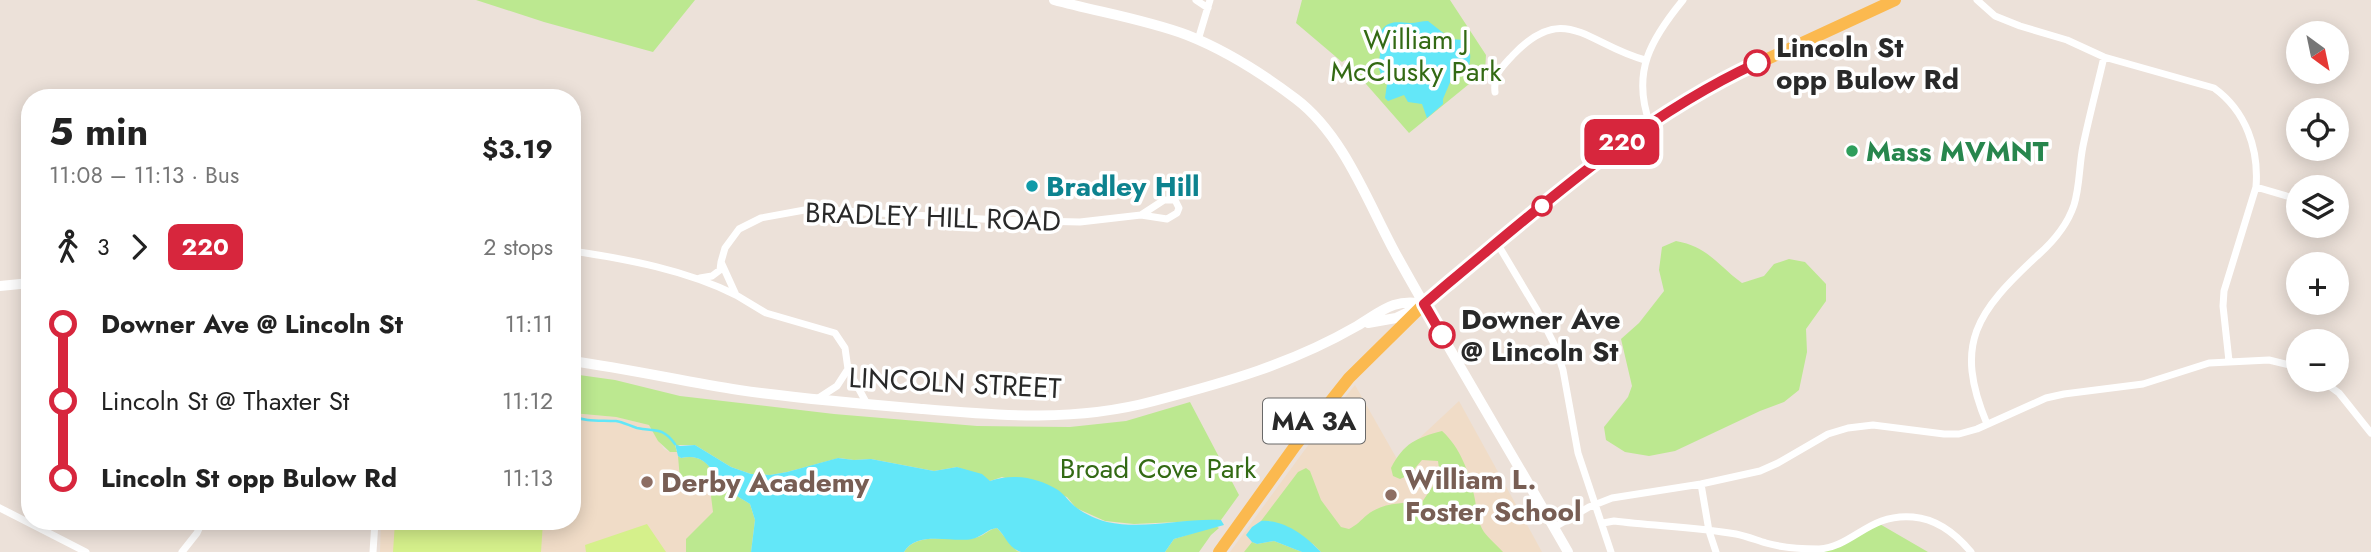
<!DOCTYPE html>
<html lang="en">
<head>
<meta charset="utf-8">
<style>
	:root { --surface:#fff; --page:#f2f2f2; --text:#222; --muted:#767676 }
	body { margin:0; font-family:Jost,sans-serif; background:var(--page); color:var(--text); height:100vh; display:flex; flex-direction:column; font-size:26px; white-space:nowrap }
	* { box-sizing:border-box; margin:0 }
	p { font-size:23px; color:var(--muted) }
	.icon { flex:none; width:38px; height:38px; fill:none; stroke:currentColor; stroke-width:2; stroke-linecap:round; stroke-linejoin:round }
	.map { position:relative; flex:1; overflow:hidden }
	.sheet { position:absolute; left:21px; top:89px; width:560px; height:441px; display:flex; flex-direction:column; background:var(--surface); border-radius:28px; box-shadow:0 4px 18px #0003 }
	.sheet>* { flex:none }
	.badge { padding:0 14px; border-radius:10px; font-size:24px; line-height:46px }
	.needle { width:46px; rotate:147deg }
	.controls { position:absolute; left:2286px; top:21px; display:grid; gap:14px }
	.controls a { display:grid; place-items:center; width:63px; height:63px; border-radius:50%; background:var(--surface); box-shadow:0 4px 18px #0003; font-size:35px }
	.map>.badge { position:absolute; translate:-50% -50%; box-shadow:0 0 0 4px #fff }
	.legs { display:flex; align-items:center; gap:10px; height:77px; padding:0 28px; font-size:23px }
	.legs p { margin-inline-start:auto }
	.overview { display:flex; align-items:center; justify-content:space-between; height:119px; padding:0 28px }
	h1 { font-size:38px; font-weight:700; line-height:52px }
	ul { padding:0 28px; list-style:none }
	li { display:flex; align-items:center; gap:24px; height:77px; font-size:26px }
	li i { display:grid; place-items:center; width:10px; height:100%; margin:0 9px; background:currentColor }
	li i::after { content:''; width:18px; height:18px; margin:-9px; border:5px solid; border-radius:50%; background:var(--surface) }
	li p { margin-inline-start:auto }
	li:first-child i { background:linear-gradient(#0000 50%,currentColor 0) }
	li:last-child i { background:linear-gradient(currentColor 50%,#0000 0) }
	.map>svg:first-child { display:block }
	.education { fill:#f0dcc7 }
	.green { fill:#bce890 }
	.pitch { fill:#d5f08b }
	.water { fill:#63e7f8 }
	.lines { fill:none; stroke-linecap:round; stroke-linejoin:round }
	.stream { stroke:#63e7f8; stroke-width:2.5 }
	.street { stroke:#fff; stroke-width:7 }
	.secondary { stroke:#fff; stroke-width:10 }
	.primary { stroke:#fbb94f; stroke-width:12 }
	.line-1-casing { stroke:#fff; stroke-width:16 }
	.line-1 { stroke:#d7263d; stroke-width:10 }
	.stop-1-dot { fill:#fff; stroke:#d7263d; stroke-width:3.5 }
	.leisure-dot { fill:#2e9e5b; stroke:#fff; stroke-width:2.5 }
	.culture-dot { fill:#0f9aa8; stroke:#fff; stroke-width:2.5 }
	.education-dot { fill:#8d6e63; stroke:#fff; stroke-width:2.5 }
	.labels { text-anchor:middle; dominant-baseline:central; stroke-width:7; stroke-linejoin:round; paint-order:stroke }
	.shield { fill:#fff; stroke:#696969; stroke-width:2 }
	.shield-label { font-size:26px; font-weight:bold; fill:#292929 }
	.park-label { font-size:28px; fill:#336a14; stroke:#fff }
	.stop-label { font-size:28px; font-weight:bold; fill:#292929; stroke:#fff; text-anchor:start }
	.leisure-label { font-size:28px; font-weight:bold; fill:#27864d; stroke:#fff; text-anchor:start }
	.culture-label { font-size:28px; font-weight:bold; fill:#0d838f; stroke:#fff; text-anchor:start }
	.street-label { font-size:28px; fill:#292929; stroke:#fff }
	.education-label { font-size:28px; font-weight:bold; fill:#785e54; stroke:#fff; text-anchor:start }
</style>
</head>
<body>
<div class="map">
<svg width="2371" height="552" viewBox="0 0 2371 552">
	<rect width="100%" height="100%" fill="#ece1d9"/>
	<path class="education" d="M1355 385 1397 459 1459 401 1542 552H1230L1331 414Z
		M572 413 616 417 649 425 664 449 670 452H677L678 456 750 504 751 552H380L381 522H572Z"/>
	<path class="green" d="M476 0H695L653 52 544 22Z
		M1302 0H1450L1486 55 1485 71 1409 133 1345 60 1342 62 1296 23Z
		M1676 241C1709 247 1717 265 1742 283L1764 276 1774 264 1789 259 1805 262 1826 284V301L1806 329 1807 352 1799 390 1784 402 1760 411 1675 451 1649 456 1625 452 1606 440 1604 427 1628 397 1632 386 1621 339 1639 323 1664 291 1659 270 1662 247Z
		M572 374 615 380 680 396 834 414 977 426 1070 427 1126 421 1190 402 1239 495 1221 520 1134 524 1105 521 1076 508 1067 497 1002 477 990 481 957 467 934 471 871 459 854 460 839 458 787 472 770 475 751 474 731 467 695 445H675L677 452H670L658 441 649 425 616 417 572 413Z
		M1442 431C1460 447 1469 472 1474 495 1477 507 1476 520 1484 532 1489 539 1497 545 1503 552H1321L1313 544 1269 521H1261L1298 472 1306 468 1310 471 1321 500 1341 527 1349 529C1357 525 1361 520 1367 515 1383 502 1404 503 1422 502L1440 476 1438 461 1422 460 1409 475 1400 479 1393 476 1391 468C1404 443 1416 438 1442 431Z
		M678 456 681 458C710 452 712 476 730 491 736 496 744 500 750 504L755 520 751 552H686V539L713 512 710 488C700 482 690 487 680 480Z
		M1878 523 1928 552H1821Z
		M1216 526 1219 528 1211 535 1199 552H1165L1174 539Z
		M997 528 1017 551 1021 552H904C918 529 956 544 978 537 985 535 989 529 997 528Z
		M1274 541 1302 552H1244L1252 542 1257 544Z"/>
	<path class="pitch" d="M395 522H543L541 552H393Z
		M647 524 666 552H586L585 545Z"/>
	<path class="water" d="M1428 21 1451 39 1463 40C1473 49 1471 61 1467 73L1451 80 1443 99V104L1427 118 1422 104 1408 102 1404 95 1388 101 1385 98 1387 84C1370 62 1386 57 1379 34 1387 20 1395 22 1410 23 1416 23 1422 21 1428 21Z
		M675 444 680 446 695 445 731 467 751 474 770 475 787 472 838 458 854 460 871 459 934 471 957 467 982 474 990 481C1012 473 1038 477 1058 490 1065 495 1070 503 1077 508 1085 514 1098 520 1107 522 1145 530 1183 518 1221 520L1224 525 1174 539 1165 552H1021C1008 548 1006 536 997 528 987 529 982 537 972 539 952 543 917 530 904 552H751L755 520 750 504C744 500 736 496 730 491 711 476 710 452 681 458L678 456Z
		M1261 521C1284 519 1306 536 1321 552H1302L1274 541 1257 544 1252 542 1246 535 1252 527Z"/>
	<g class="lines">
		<path class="stream" d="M572 416C586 422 601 420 616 421 623 422 630 426 637 428 655 432 662 426 675 444"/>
		<path class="street" d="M1196 0 1208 8
			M1977 0 1995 16 2020 26 2067 40 2104 57 2214 88C2246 111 2259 149 2256 187L2224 291 2223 306 2229 361
			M1198 40 1210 0
			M1495 92C1493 74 1502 67 1513 55 1565 0 1588 45 1645 60
			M1650 124C1631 72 1651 39 1683 0
			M2256 187 2290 197 2298 210
			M2302 187C2311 183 2317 182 2326 187
			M1497 243 1537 310 1555 346 1563 370 1578 453 1611 552
			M572 251C627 259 686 270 736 295
			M700 278 712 276 720 270 721 262
			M2321 380 2339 393 2371 433
			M817 399 837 386 848 369
			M867 404 848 369 845 348 835 333 766 313 736 295 721 262 725 248 739 229 761 218 810 209 999 220 1080 222 1141 215 1164 200H1175L1179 208 1177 213 1167 219 1141 215
			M1987 424C1953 343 1977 312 2037 256 2053 242 2067 226 2074 205 2080 186 2079 165 2083 146 2089 117 2097 87 2104 57
			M1701 484 1709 531 1716 552
			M0 508 86 552
			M1603 523 1614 521C1654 526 1695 527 1736 534 1746 536 1756 540 1766 543 1783 548 1802 549 1819 549 1853 547 1869 513 1913 517 1937 519 1956 534 1971 552
			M1553 528 1589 507 1612 498 1701 484 1760 471 1778 463 1828 434 1848 428 1873 425 1944 434H1959L1977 429 2046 398 2064 394 2143 384 2209 363 2269 360 2298 367
			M182 552 197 533 202 522
			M373 552 375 522"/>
		<path class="secondary" d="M1054 0C1098 12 1144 19 1187 35 1225 50 1263 74 1296 99 1345 136 1369 206 1398 258 1453 357 1512 454 1568 552
			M0 286 30 283
			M1368 323 1396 318 1419 307
			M572 361C628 369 683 381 739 390 800 399 862 404 923 409 1002 416 1076 422 1154 401 1227 382 1291 364 1357 326 1382 311 1394 298 1424 304"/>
		<path class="primary" d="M1219 552 1295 446 1349 378 1424 304 1494 245 1611 150 1669 111 1737 73 1895 0"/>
	</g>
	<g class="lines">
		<g class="line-1-casing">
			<path id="line-1" d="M1442 335 1424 304 1445 286C1544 204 1640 117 1757 63"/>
		</g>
		<use href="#line-1" class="line-1"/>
	</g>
	<g class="stop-1-dot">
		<circle cx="1757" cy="63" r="12"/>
		<circle cx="1542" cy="206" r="9"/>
		<circle cx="1442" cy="335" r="12"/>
	</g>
	<circle class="leisure-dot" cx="1852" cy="151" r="7"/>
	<circle class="culture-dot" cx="1032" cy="186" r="7"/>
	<g class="education-dot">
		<circle cx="647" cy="482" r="7"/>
		<circle cx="1391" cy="495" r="7"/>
	</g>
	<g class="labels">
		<rect class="shield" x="1263" y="398.5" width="102" height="45" rx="5"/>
		<g class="shield-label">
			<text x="1314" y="421">MA 3A</text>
		</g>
		<g class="park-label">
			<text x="1416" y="39">William J<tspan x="1416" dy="32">McClusky Park</tspan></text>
			<text x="1158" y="468">Broad Cove Park</text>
		</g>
		<g class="stop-label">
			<text x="1776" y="47">Lincoln St<tspan x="1776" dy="32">opp Bulow Rd</tspan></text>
			<text x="1461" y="319">Downer Ave<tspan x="1461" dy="32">@ Lincoln St</tspan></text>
		</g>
		<g class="leisure-label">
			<text x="1866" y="151">Mass MVMNT</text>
		</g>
		<g class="culture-label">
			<text x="1046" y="186">Bradley Hill</text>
		</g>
		<g class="street-label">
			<text transform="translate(933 217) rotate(2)">BRADLEY HILL ROAD</text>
			<text transform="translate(955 383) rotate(3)">LINCOLN STREET</text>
		</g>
		<g class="education-label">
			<text x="1405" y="479">William L.<tspan x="1405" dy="32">Foster School</tspan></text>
			<text x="661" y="482">Derby Academy</text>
		</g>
	</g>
</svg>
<div class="controls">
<a><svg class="needle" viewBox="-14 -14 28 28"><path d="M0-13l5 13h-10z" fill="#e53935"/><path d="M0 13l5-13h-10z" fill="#767676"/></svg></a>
<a><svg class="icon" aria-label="locate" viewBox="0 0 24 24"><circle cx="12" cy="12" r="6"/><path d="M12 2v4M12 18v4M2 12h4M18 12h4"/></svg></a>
<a><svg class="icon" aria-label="layers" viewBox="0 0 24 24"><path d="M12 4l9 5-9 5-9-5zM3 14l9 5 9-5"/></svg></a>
<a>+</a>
<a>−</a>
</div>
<b class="badge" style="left:1622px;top:142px;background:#d7263d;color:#fff">220</b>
<section class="sheet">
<div class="overview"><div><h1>5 min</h1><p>11:08 – 11:13 · Bus</p></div><b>$3.19</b></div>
<div class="legs"><svg class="icon" aria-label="walk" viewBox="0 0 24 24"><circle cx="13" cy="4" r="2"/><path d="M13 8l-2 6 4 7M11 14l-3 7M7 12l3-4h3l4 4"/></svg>3<svg class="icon" aria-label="forward" viewBox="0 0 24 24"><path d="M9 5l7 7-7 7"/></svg><b class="badge" style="background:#d7263d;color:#fff">220</b><p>2 stops</p></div>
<ul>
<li><i style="color:#d7263d"></i><b>Downer Ave @ Lincoln St</b><p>11:11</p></li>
<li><i style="color:#d7263d"></i><span>Lincoln St @ Thaxter St</span><p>11:12</p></li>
<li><i style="color:#d7263d"></i><b>Lincoln St opp Bulow Rd</b><p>11:13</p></li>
</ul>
</section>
</div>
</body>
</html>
